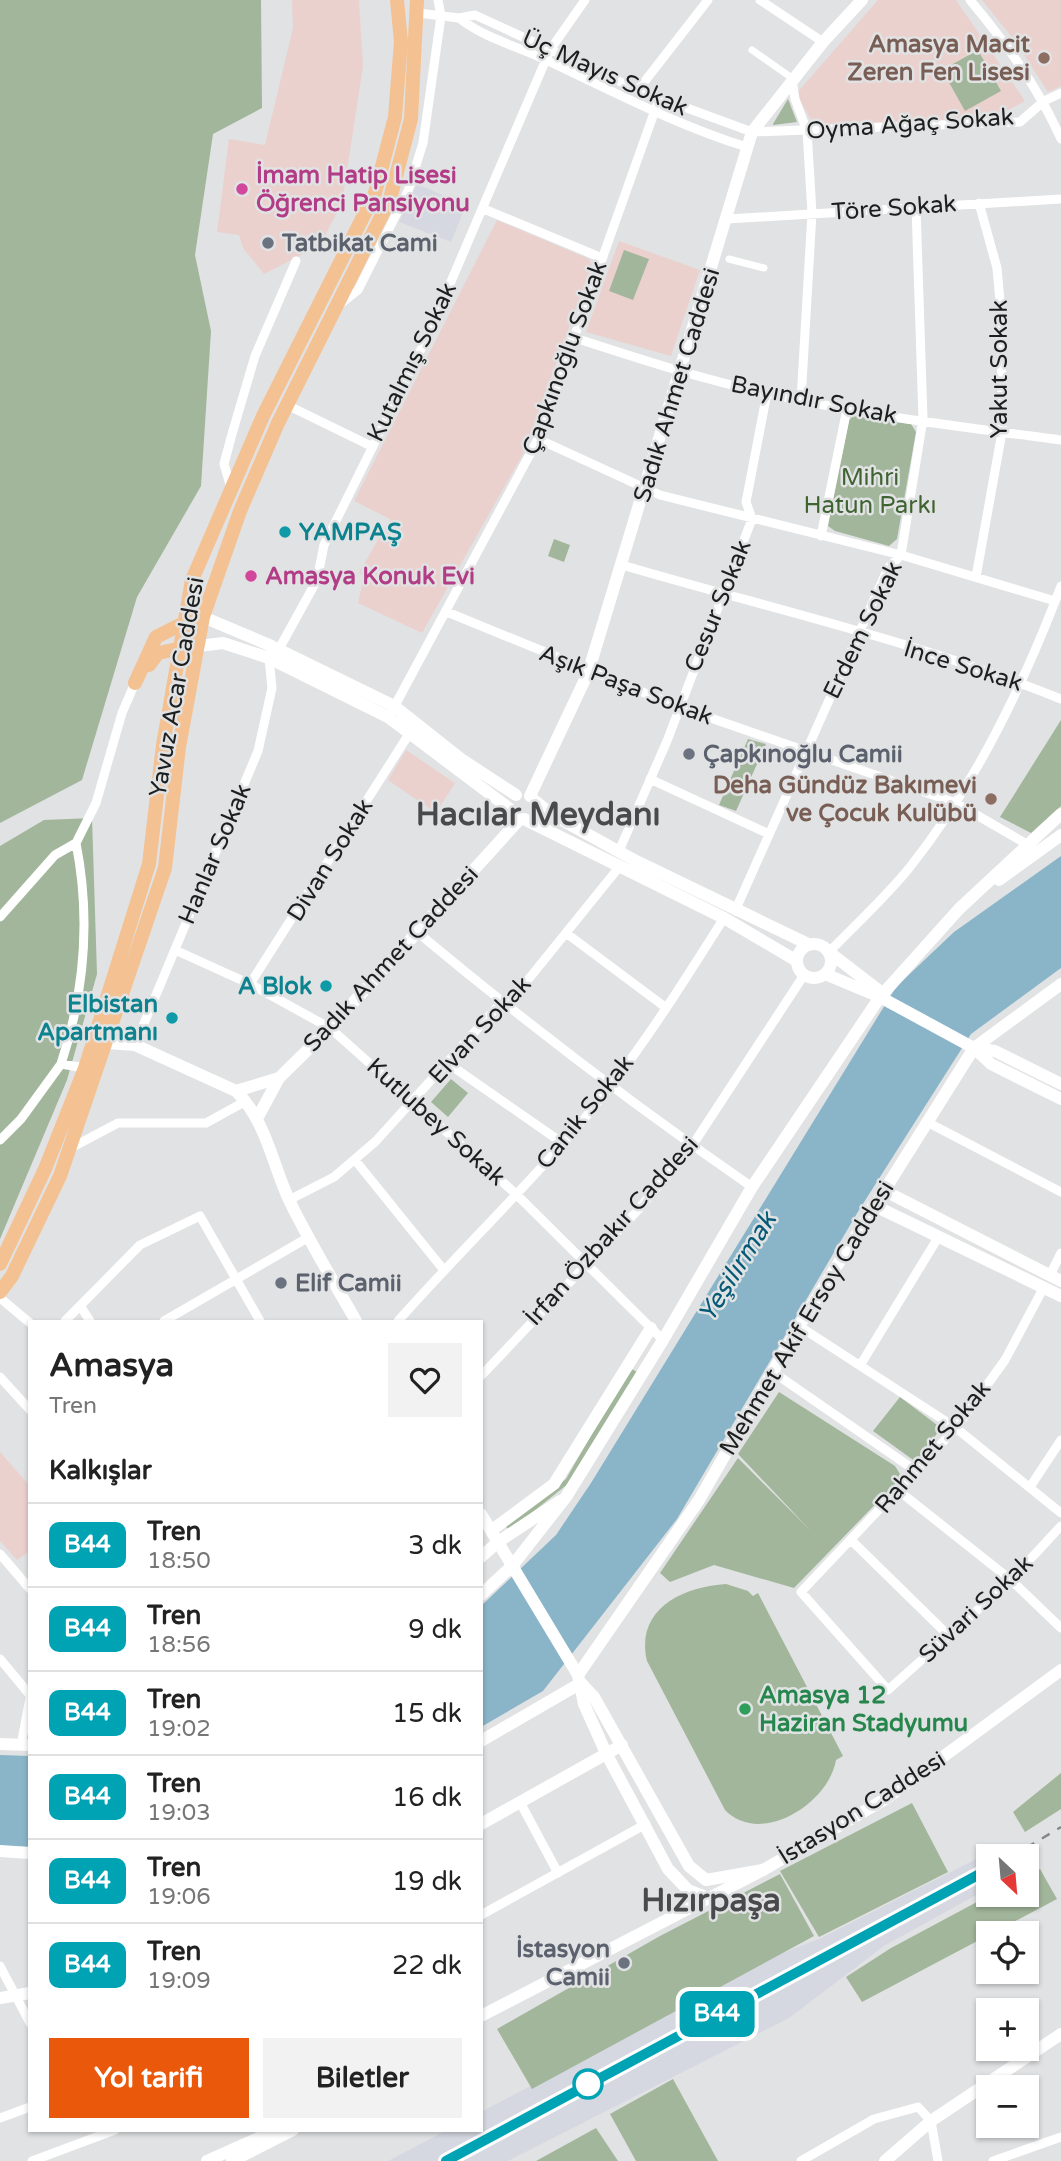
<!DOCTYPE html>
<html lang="tr">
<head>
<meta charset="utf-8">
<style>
	:root { --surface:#fff; --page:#f2f2f2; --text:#222; --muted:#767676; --line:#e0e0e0; --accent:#ea580c }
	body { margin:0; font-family:"Varela Round",sans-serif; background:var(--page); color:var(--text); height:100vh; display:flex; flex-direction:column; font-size:26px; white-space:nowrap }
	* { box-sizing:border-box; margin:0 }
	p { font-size:23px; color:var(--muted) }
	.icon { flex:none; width:38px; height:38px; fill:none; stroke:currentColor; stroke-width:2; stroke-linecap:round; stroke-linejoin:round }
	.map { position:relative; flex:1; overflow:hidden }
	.panel { position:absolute; left:28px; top:1320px; width:455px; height:812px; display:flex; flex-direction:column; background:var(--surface); border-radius:0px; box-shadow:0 2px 5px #0004 }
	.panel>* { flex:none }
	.badge { padding:0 14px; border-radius:10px; font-size:24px; line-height:46px }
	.needle { width:46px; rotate:154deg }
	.controls { position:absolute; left:976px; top:1844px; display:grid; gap:14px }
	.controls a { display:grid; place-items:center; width:63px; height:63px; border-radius:0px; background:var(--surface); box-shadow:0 2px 5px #0004; font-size:35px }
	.map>.badge { position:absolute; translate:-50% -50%; box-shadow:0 0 0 4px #fff }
	h2 { padding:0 21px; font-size:26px; line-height:63px }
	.round { display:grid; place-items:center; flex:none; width:74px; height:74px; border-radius:0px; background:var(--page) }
	.overview { display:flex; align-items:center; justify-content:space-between; height:119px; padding:0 21px }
	h1 { font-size:33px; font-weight:700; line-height:52px }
	.button { display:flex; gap:14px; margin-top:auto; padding:14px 21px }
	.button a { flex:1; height:80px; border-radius:0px; background:var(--accent); color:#fff; font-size:28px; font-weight:700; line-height:80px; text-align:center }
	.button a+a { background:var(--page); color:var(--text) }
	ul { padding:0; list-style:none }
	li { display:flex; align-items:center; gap:21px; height:84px; padding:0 21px; border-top:2px solid var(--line) }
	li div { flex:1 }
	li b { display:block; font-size:26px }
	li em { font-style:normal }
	li .badge { min-width:77px; font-weight:700; text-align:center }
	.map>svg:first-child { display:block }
	.built { fill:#d6d8e1 }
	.education { fill:#ebd1ce }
	.green { fill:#a2b69b }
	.water { fill:#8ab5c9 }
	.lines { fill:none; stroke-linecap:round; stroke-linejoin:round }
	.pedestrian { stroke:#fff; stroke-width:7 }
	.minor { stroke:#fff; stroke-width:9 }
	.tertiary { stroke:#fff; stroke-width:12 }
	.secondary { stroke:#fff; stroke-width:12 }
	.primary { stroke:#f4c192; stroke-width:14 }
	.rail { stroke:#868787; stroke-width:2.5; stroke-dasharray:9 9; stroke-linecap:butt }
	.line-casing { stroke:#fff; stroke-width:16 }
	.line { stroke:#00a3b4; stroke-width:10 }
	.education-dot { fill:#8d6e63; stroke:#e1e2e3; stroke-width:2.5 }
	.hotel-dot { fill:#d1479c; stroke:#e1e2e3; stroke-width:2.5 }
	.worship-dot { fill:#6b7280; stroke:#e1e2e3; stroke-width:2.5 }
	.culture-dot { fill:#0f9aa8; stroke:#e1e2e3; stroke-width:2.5 }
	.leisure-dot { fill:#2e9e5b; stroke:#e1e2e3; stroke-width:2.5 }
	.stop-dot { fill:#fff; stroke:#00a3b4; stroke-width:3.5 }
	.labels { text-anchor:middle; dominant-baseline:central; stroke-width:5; stroke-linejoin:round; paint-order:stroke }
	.education-label { font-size:24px; font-weight:bold; fill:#785e54; stroke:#e1e2e3; text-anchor:end }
	.street-label { font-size:24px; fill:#1d1e1e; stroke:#e1e2e3 }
	.hotel-label { font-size:24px; font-weight:bold; fill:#b23c85; stroke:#e1e2e3; text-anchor:start }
	.worship-label { font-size:24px; font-weight:bold; fill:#5b616d; stroke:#e1e2e3; text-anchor:start }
	.park-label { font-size:24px; fill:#406332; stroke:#e1e2e3 }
	.culture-label { font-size:24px; font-weight:bold; fill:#0d838f; stroke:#e1e2e3; text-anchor:end }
	.leisure-label { font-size:24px; font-weight:bold; fill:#27864d; stroke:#e1e2e3; text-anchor:start }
	.water-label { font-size:26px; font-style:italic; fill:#045a76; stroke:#e1e2e3 }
	.district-label { font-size:32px; font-weight:bold; fill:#494a4b; stroke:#e1e2e3 }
</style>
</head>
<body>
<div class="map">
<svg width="1061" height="2161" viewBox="0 0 1061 2161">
	<rect width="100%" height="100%" fill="#e1e2e3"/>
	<path class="built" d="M417 184 466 205 451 242 399 222Z
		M980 1857 989 1873V1888L884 1946 789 2018 508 2161H388L447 2130H481V2112L780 1954 821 1938Z"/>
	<path class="education" d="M292 0H359L363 66 342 203 320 245 264 274 243 248 239 235 217 232 229 139 265 145 293 28Z
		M878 0H956L1025 101 987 121 815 126 796 94Z
		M982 0H1061V86L1048 92 1015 41Z
		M497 220 589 259 592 265 524 452 422 633 358 603 364 576 359 573 390 519 354 501Z
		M619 241 700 270 671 356 586 332Z
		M406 750 455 783 436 813 388 780Z
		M0 1452 30 1486V1551L17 1560 0 1541Z"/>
	<path class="green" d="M0 0H261L262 108 213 134 195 255 211 331 201 486 137 597 82 780 0 823Z
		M978 50 1001 91 965 111 942 70Z
		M788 99 797 122 773 125V124Z
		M624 250 649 259 633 300 609 291Z
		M853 416 911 424 916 432 897 539 889 546 835 531 828 526 849 420Z
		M554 539 570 545 564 562 548 556Z
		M1061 720V806L1031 833 1000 817Z
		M748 739 766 744 736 811 719 805Z
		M92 818 97 974 67 1080 0 1239V846L44 820Z
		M451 1079 468 1093 448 1117 431 1102Z
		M630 1368 637 1372 569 1483 509 1531 505 1525 566 1479Z
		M779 1392 895 1466 900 1474 896 1483 794 1588 714 1565 670 1582 660 1573 738 1458 810 1530 738 1454Z
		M900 1397 941 1428 916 1462 873 1431Z
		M726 1584 748 1591 753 1596 758 1593 843 1756 836 1760C829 1803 761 1847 725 1810L647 1661C635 1610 681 1587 726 1584Z
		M1061 1773V1809L1025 1832 1013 1812Z
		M912 1803 948 1872 819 1937 780 1871Z
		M1040 1869 1057 1899 862 2002 846 1977 891 1948 990 1895H1027V1875Z
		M780 1874 814 1936 532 2089 497 2029 660 1936Z
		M673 2079 718 2161H636L610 2114Z
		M596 2128 618 2161H536Z"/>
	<path class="water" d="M1061 856V968L971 1034 859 1210 677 1519 543 1691 481 1727V1606L556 1535 591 1483 896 987 954 932Z
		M0 1755 30 1756V1847L0 1846Z"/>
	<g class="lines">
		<path class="pedestrian" d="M752 50 792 78
			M729 259 764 268"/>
		<path class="minor" d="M760 0 823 42
			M970 0C1006 43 1038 87 1061 139
			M418 13 459 18 475 15 638 90 752 132 1020 122 1044 101 1061 93
			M459 18C484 38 517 46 546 60 612 91 676 125 747 147
			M792 80 795 99 807 131 812 213 801 400
			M638 90 708 0
			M484 209 602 258
			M727 219 1061 199
			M339 305 358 290 408 191 423 143 441 16 438 0
			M572 337C637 358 700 379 766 393 863 415 963 427 1061 440
			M287 405 371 446
			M538 439 660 495 901 555 1055 601
			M231 488 224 464 232 434 255 356 296 261
			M821 536 847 409
			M622 565C768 608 920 642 1061 699
			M976 577 1002 432 1001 312 997 268 979 203
			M447 612 679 707 956 803 1030 846
			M392 711 538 439 659 99
			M650 779 769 834
			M76 843 96 803 122 713 135 683
			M619 851 667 741 752 519 746 502 767 393
			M735 911 888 568 901 555 923 419 916 207
			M0 917 55 855 76 843C91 919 85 991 61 1064
			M417 932C525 1022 636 1107 752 1187
			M566 933 665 1007
			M175 950 250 984 330 1028 516 1194 663 1340
			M829 952C856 924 886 897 910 867 976 784 1024 684 1061 586
			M250 984 409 734
			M135 1045 258 751 272 688 269 658 279 649 317 580 324 545 429 333 550 50 585 0
			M446 1062 561 1142
			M927 1122 1061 1192
			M0 1140 21 1119 61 1064 85 1068
			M69 1149 118 1123H206L246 1101
			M355 1160 443 1269
			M289 1200 334 1177 376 1141 498 1006 523 986 620 866
			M1050 1275 1061 1253
			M1044 1287 1005 1360 956 1428 801 1592 888 1690 1011 1580 1061 1526
			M0 1298 30 1323
			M81 1307 90 1321
			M65 1321 140 1245 200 1216 260 1321
			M164 1321 309 1237
			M398 1321C468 1242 545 1170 610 1087 651 1034 688 975 724 918
			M799 1326 956 1428 1061 1513
			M861 1364 939 1236
			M773 1372 916 1471
			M481 1376 637 1211 692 1146 804 975
			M0 1377 30 1410
			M1030 1487 1061 1440
			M899 1491 1011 1580 1061 1628
			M852 1541 949 1636
			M0 1554 30 1589
			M0 1659 30 1695
			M21 1745 30 1698
			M521 1804 558 1873
			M481 1915 646 1824
			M0 1966 30 2023
			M0 2118 30 2107
			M32 2161 115 2130
			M801 2161 874 2119 918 2107 931 2121 938 2161
			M993 2161 1061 2137"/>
		<path class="tertiary" d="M999 880 1061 835
			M883 1190 1061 1281
			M873 1205 1061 1296
			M492 1530 554 1484 651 1328
			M481 1557 498 1542 560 1501
			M481 1595 512 1566 566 1497 663 1340 752 1187 880 997 959 909 1061 814
			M578 1675 699 1500 799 1326 974 1048 1061 984
			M481 1741 581 1683
			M0 1744 30 1745
			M481 1824 622 1745
			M0 1851 30 1853
			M0 1998 30 1993
			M481 2016 763 1870 887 1798 1061 1670
			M207 2161 276 2130
			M232 2161 293 2130
			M885 2161 931 2121 1061 2034"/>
		<path class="secondary" d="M203 617 267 644 394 706 461 759 516 795
			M199 646 223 643 269 658 388 717 510 809
			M530 796 588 673 752 132 823 42 862 0
			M535 801 551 814 636 861 808 944
			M524 819 724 918 797 961
			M797 961a17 17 0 1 1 34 0a17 17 0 1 1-34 0Z
			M829 952 877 989 880 997
			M825 974 880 997 974 1048 991 1064 1061 1099
			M107 1043 135 1045 236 1091C267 1122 272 1164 290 1202 310 1243 334 1282 356 1321
			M974 1048 995 1051 1061 1084
			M236 1091 279 1078
			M258 1117 279 1078 330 1028 520 819
			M481 1514 578 1675 584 1704 606 1753 668 1869 688 1890 706 1897
			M581 1683 594 1697 689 1866 706 1880 763 1870"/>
		<path class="primary" d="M149 665 158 653 188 647
			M135 683 156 637 192 619
			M0 1264 45 1169 85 1068 149 864 163 745 192 580 263 416 375 193 395 117 401 42 397 0
			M0 1292 12 1276 60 1176 165 868 179 747 203 617 240 511 278 423 390 199 411 119 417 0"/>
		<path class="rail" d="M1011 1857 1061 1827
			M446 2161 989 1869"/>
	</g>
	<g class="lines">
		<g class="line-casing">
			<path id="line" d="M446 2161 989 1869"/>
		</g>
		<use href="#line" class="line"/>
	</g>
	<g class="education-dot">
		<circle cx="1044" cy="58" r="7"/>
		<circle cx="991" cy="799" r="7"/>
	</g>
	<g class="hotel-dot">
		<circle cx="242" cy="189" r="7"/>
		<circle cx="251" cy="576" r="7"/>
	</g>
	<g class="worship-dot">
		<circle cx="268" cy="243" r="7"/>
		<circle cx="689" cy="754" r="7"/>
		<circle cx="281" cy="1283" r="7"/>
		<circle cx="624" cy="1963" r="7"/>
	</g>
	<g class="culture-dot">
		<circle cx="285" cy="532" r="7"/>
		<circle cx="326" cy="986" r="7"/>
		<circle cx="172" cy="1018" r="7"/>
	</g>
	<circle class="leisure-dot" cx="745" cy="1709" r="7"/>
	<circle class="stop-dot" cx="588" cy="2084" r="14"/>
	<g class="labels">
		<g class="education-label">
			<text x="1030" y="44">Amasya Macit<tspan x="1030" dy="28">Zeren Fen Lisesi</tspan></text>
			<text x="977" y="785">Deha Gündüz Bakımevi<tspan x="977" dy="28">ve Çocuk Kulübü</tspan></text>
		</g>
		<g class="street-label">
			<text transform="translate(605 73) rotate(24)">Üç Mayıs Sokak</text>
			<text transform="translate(910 124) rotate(-4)">Oyma Ağaç Sokak</text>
			<text transform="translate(894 208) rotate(-4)">Töre Sokak</text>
			<text transform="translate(565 358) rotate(-70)">Çapkınoğlu Sokak</text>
			<text transform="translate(412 362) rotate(-64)">Kutalmış Sokak</text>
			<text transform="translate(999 369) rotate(-90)">Yakut Sokak</text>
			<text transform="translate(677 385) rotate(-73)">Sadık Ahmet Caddesi</text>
			<text transform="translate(814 400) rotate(11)">Bayındır Sokak</text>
			<text transform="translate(718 606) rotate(-68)">Cesur Sokak</text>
			<text transform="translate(863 630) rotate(-64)">Erdem Sokak</text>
			<text transform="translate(963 666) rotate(17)">İnce Sokak</text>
			<text transform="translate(626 685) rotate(21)">Aşık Paşa Sokak</text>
			<text transform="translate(177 687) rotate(-80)">Yavuz Acar Caddesi</text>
			<text transform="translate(215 854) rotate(-67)">Hanlar Sokak</text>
			<text transform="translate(330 860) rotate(-58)">Divan Sokak</text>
			<text transform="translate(391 959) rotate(-47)">Sadık Ahmet Caddesi</text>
			<text transform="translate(480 1030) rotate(-47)">Elvan Sokak</text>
			<text transform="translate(585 1112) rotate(-51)">Canik Sokak</text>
			<text transform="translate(436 1122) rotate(42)">Kutlubey Sokak</text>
			<text transform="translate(612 1231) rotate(-48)">İrfan Özbakır Caddesi</text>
			<text transform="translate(807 1318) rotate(-59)">Mehmet Akif Ersoy Caddesi</text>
			<text transform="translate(933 1447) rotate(-50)">Rahmet Sokak</text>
			<text transform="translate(976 1609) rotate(-43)">Süvari Sokak</text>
			<text transform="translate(862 1808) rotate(-32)">İstasyon Caddesi</text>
		</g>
		<g class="hotel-label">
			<text x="256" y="175">İmam Hatip Lisesi<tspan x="256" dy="28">Öğrenci Pansiyonu</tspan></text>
			<text x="265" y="576">Amasya Konuk Evi</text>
		</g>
		<g class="worship-label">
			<text x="282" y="243">Tatbikat Cami</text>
			<text x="703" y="754">Çapkınoğlu Camii</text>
			<text x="295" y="1283">Elif Camii</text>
			<text x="610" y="1949" text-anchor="end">İstasyon<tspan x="610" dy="28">Camii</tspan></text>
		</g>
		<g class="park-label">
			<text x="870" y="477">Mihri<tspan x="870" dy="28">Hatun Parkı</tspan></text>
		</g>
		<g class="culture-label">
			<text x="299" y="532" text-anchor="start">YAMPAŞ</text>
			<text x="312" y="986">A Blok</text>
			<text x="158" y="1004">Elbistan<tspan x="158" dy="28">Apartmanı</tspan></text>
		</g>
		<g class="leisure-label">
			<text x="759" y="1695">Amasya 12<tspan x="759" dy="28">Haziran Stadyumu</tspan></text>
		</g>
		<g class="water-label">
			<text transform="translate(737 1267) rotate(-58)">Yeşilırmak</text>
		</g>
		<g class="district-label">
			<text x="538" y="815">Hacılar Meydanı</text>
			<text x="711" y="1901">Hızırpaşa</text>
		</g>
	</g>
</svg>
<div class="controls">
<a><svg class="needle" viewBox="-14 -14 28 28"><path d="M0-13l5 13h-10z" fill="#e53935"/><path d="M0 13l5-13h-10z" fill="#767676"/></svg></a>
<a><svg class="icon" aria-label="locate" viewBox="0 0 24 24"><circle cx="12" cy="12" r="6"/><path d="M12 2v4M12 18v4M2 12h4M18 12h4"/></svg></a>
<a>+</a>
<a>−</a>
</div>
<b class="badge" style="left:717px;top:2014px;background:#00a3b4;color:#fff">B44</b>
<section class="panel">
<div class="overview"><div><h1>Amasya</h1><p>Tren</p></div><a class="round"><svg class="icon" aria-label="heart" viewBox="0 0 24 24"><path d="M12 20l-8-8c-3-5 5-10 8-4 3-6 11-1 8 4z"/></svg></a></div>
<h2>Kalkışlar</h2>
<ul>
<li><span class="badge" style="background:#00a3b4;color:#fff">B44</span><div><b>Tren</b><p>18:50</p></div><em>3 dk</em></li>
<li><span class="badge" style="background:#00a3b4;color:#fff">B44</span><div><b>Tren</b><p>18:56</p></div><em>9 dk</em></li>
<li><span class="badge" style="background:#00a3b4;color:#fff">B44</span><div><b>Tren</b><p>19:02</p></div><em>15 dk</em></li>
<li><span class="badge" style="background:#00a3b4;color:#fff">B44</span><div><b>Tren</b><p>19:03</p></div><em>16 dk</em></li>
<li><span class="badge" style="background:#00a3b4;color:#fff">B44</span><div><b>Tren</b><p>19:06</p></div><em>19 dk</em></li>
<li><span class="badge" style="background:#00a3b4;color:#fff">B44</span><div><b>Tren</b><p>19:09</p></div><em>22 dk</em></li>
</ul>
<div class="button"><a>Yol tarifi</a><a>Biletler</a></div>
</section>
</div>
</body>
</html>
